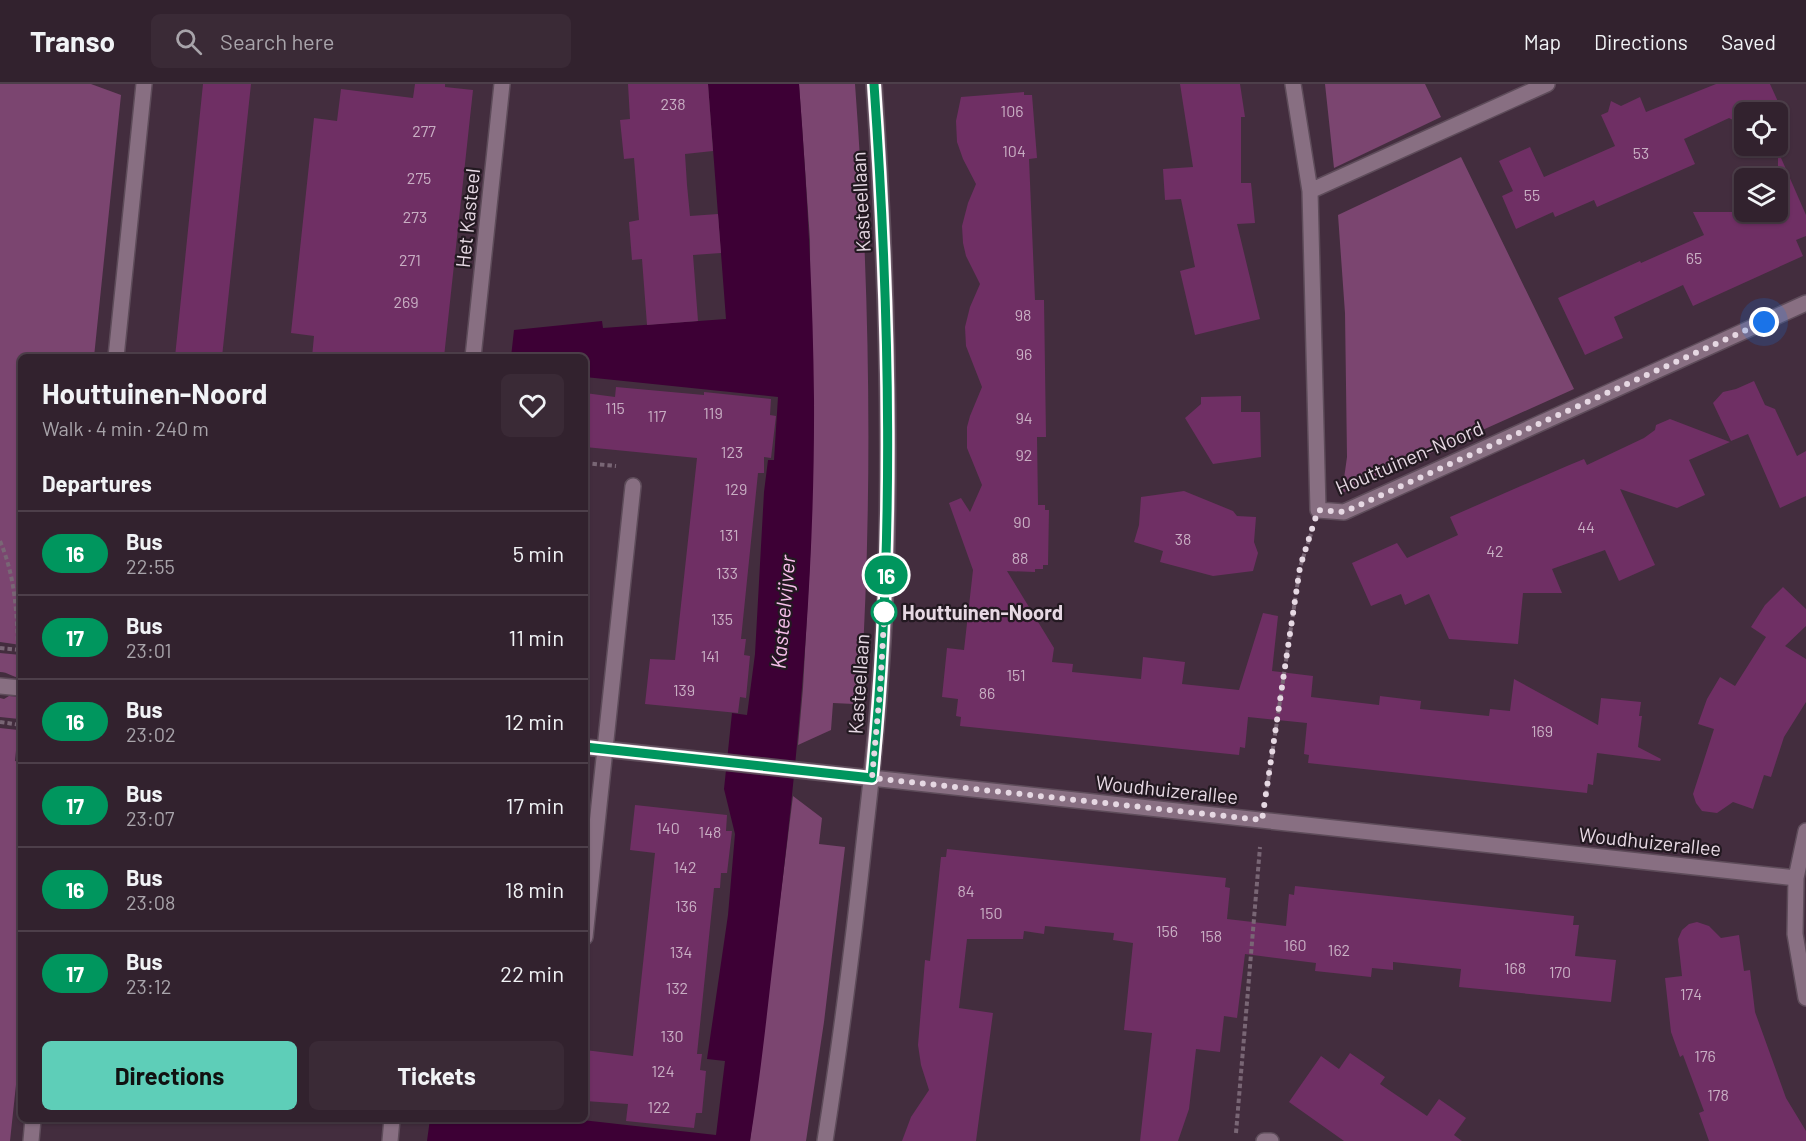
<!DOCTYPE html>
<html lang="en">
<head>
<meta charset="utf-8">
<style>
	:root { --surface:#32222e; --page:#3a2a36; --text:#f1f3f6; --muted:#a8a4aa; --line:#4d3f4a; --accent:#5eceb8 }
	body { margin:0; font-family:Barlow,sans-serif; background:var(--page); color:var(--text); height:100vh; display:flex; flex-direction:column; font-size:22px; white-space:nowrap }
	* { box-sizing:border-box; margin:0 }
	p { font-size:20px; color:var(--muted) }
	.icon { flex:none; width:33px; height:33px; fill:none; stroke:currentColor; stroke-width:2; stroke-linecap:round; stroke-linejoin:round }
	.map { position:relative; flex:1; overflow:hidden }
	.details { position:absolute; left:18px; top:270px; width:570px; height:768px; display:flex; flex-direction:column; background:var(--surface); border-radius:9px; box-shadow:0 2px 4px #0004,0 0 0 2px var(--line) }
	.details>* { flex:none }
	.badge { padding:0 12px; border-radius:20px; font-size:21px; line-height:39px }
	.fabs { position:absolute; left:1734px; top:18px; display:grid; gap:12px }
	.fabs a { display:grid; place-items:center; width:54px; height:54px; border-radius:9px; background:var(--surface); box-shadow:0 2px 4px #0004,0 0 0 2px var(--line); font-size:30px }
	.you { position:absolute; width:30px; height:30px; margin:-15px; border:4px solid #fff; border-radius:50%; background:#1a73e8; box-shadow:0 0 0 9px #1a73e833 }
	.map>.badge { position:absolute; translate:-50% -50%; box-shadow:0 0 0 3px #fff }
	h2 { padding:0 24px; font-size:22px; line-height:54px }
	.round { display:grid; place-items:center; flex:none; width:63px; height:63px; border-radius:9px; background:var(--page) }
	.headline { display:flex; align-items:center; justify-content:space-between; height:102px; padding:0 24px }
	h1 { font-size:28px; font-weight:700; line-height:45px }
	.button { display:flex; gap:12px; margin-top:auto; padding:12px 24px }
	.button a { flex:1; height:69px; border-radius:9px; background:var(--accent); color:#111; font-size:24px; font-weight:700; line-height:69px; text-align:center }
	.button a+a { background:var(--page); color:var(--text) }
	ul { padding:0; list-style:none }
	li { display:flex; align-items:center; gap:18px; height:84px; padding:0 24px; border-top:2px solid var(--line) }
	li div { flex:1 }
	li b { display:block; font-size:22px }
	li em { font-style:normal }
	li .badge { min-width:66px; font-weight:700; text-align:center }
	header { display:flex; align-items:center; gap:36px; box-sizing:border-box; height:84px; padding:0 30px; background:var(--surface); border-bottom:2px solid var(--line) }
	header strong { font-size:28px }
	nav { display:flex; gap:33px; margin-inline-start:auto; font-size:21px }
	.search { width:420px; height:54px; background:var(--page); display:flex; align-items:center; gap:15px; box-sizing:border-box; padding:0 21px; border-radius:9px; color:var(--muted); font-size:22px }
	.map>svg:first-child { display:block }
	.green { fill:#7b4570 }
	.water { fill:#3d0035 }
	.building { fill:#6f2f64 }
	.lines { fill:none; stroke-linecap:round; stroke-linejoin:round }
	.minor-casing { stroke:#5e4c5a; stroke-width:18 }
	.path { stroke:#796675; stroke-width:4; stroke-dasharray:4.5 3; stroke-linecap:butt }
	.minor { stroke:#886f82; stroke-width:15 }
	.line-casing { stroke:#fff; stroke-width:14 }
	.line { stroke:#00965e; stroke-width:9 }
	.walk { stroke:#e6d8e3; stroke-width:6; stroke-dasharray:0 10.8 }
	.stop-dot { fill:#fff; stroke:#00965e; stroke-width:3 }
	.labels { text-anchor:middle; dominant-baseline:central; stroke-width:4.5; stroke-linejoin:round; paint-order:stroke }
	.number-label { font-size:16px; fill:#c8aec3 }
	.street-label { font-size:20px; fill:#e6d8e3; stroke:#231921 }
	.stop-label { font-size:20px; font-weight:bold; fill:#e6d8e3; stroke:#231921; text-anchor:start }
	.water-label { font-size:21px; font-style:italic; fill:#f9c0ec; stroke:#231921 }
</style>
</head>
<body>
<header>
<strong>Transo</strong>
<div class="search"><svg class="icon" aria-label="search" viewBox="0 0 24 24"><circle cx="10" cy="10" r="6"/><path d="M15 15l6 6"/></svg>Search here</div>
<nav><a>Map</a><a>Directions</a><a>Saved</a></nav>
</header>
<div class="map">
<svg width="1806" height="1057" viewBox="0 0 1806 1057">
	<rect width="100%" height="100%" fill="#432d3e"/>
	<path class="green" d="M0 0H91L121 11 94 273H21V561L0 558Z
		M799 0H855C870 202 873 402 861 604H855L854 620 833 619 831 646 798 661 803 604 811 456 810 156Z
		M1325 0H1425L1441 33 1334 84Z
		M1461 73 1574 305 1342 409 1347 373 1345 229 1338 131Z
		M0 569 21 571V594C12 593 8 588 0 588Z
		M9 612 21 613 19 635 0 633V614L4 615Z
		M0 644 18 646 15 677 21 678V954L10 1057H0Z
		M793 712 822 734 819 760 845 763 824 938 806 1057H750Z"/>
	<path class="water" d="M708 0H799C807 105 813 209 814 314 815 489 799 662 778 835 769 909 762 983 750 1057H427L430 1035H573L716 1051 725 977 707 975 728 831 735 750 724 705 732 629 747 631 755 570 764 408 768 376H774L778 313 585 293V273H511L514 246 602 237 603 244 726 235Z"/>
	<path class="building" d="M203 0H251L222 273H175Z
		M415 0H445V3L473 6 444 273H312L314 252 291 249 314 34 337 37 341 5 413 14Z
		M628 0H708L713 67 685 70 687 101 690 132 718 130 721 169 693 171 698 237 647 241 642 175 632 176 629 138 639 136 634 74 624 75 620 36 630 35Z
		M1180 0H1240L1245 33H1241V99H1251L1255 139 1237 140 1260 235 1195 251 1180 187 1195 183 1181 115 1165 116 1163 85 1193 83Z
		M1716 0H1770L1780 22 1766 28H1744V38L1741 40 1729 34 1684 55 1695 80 1597 123 1594 116 1555 133 1553 128 1516 145 1502 112 1513 107 1499 77 1530 63 1544 93 1615 62 1601 31 1608 28 1611 17 1621 22 1640 13 1646 28Z
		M1024 8V11H1032L1037 74 1029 75 1035 216H1044L1046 353H1037L1038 421H1045V426H1049L1048 481H1043V485H1035V488L1007 487 1054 564 1052 578 1073 580 1072 588 1141 595 1143 573 1185 578 1182 600 1239 606 1263 529 1278 532 1272 587 1313 592 1311 613 1379 621 1380 612 1421 617 1420 625 1489 632 1490 625 1510 627 1514 595 1598 641 1601 614 1641 618 1639 632H1642L1638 663 1661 675 1660 677 1597 669 1593 701 1588 700 1587 709 1308 679 1309 671 1304 670 1307 639 1248 633 1245 664 1240 663 1239 671 960 642 961 633 956 632 958 615 942 613 947 564 964 566 973 486 949 419 961 414 970 428 982 401 967 364V343L970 332 982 303 966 262 965 243 970 223 980 200 966 172 963 159 962 142 968 119 976 100 963 75 957 58 956 37 961 13Z
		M1778 67 1806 131V152L1796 156 1803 172 1693 222 1683 201 1614 233 1623 254 1585 271 1558 214 1640 177 1641 179 1704 151 1693 128H1778Z
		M1754 297 1765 321 1775 325 1797 372 1806 367V412L1780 424 1748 350 1731 357 1713 319 1723 308 1736 305Z
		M616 303 704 311V308L771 315 770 331 776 332 771 374 764 373V389H758L741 555H746L744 571 750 572 746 614 740 613 738 629 645 620 650 575 675 576 697 374 585 363V309L615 313Z
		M1241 312V328H1260L1261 373 1213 380 1185 334 1201 320V313Z
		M1670 335 1730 358 1689 376 1705 411 1677 424 1620 405 1655 481 1619 497 1605 466 1552 485 1562 509H1523L1518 560 1449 555 1429 510 1405 521 1401 510 1371 522 1352 479 1397 459 1407 474 1458 451 1450 433 1567 382 1584 375 1587 381 1644 354 1655 346 1656 341Z
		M1184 407 1233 427 1237 432 1256 433 1254 458 1258 469 1253 487 1213 492 1160 478 1163 467 1134 458 1139 441 1141 413Z
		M1783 503 1806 525V542L1785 562 1806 575V618L1784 653 1771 693 1764 691 1753 725 1733 718 1717 729 1702 727 1696 719 1693 710 1714 645 1698 640 1707 615 1720 593 1735 602 1766 553 1751 543 1765 521Z
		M635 721 727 731 726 747H732L727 789H721L720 804H714L697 970H702L700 986 706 987 702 1029H696L694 1044 626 1037 628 1020 585 1017V966L633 972 655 769 630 766Z
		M947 765 1226 794 1225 803 1230 804 1227 835 1286 842 1289 810 1294 811 1295 802 1574 832 1573 841H1579L1575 872 1616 876 1611 918 1459 903 1461 885 1393 878V886L1372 884 1371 893 1315 887 1316 879 1245 870 1237 934 1224 932 1220 968 1196 965 1189 1025 1178 1057H1140L1152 949 1124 946 1133 859 1113 856 1114 849 1045 842 1044 850 1024 847 1023 855H967L959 924 993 929 976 1057H902L911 1033 929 1006 921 981 918 961 925 876 930 877 941 773H946Z
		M1697 838 1709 842 1721 854 1739 851 1744 887 1750 886 1755 928 1786 1014 1806 1047V1057H1709L1699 1029 1704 1027 1683 971 1680 973 1671 948 1665 894 1682 892 1678 855 1682 846 1689 840Z
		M1350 969 1385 993 1380 1000 1427 1032 1439 1015 1466 1034 1454 1051 1462 1057H1344L1289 1018 1321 972 1339 985Z"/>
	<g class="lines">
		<g class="minor-casing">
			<path id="minor" d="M1293 0 1310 107 1318 426 1344 428 1806 219
				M1310 107 1547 0
				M116 273 144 0
				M473 273 502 0
				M0 602 21 604
				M585 663 1796 794
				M1806 747 1796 794 1795 850 1806 914
				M585 853 633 402
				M31 1057 33 1035
				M390 1057 392 1035
				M825 1057C841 955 854 853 865 750 874 673 882 595 885 517 892 344 886 172 874 0
				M1264 1057H1271"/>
		</g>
		<path class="path" d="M585 379 616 382
			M0 457C15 492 17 528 18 566
			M0 564 21 566
			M0 638 21 641
			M1266 711 1300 483 1311 450
			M1236 1049 1260 763"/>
		<use href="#minor" class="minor"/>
	</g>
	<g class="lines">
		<g class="line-casing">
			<path id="line" d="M585 663 872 694C895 463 890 231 874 0"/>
		</g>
		<use href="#line" class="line"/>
		<path class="walk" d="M884 528 885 518 880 607 872 694 1262 736 1300 483 1318 426 1344 428 1764 238"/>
	</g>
	<circle class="stop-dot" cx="884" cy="528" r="12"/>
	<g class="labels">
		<g class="number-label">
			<text x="673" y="19">238</text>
			<text x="1012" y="26">106</text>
			<text x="424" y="46">277</text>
			<text x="1014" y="66">104</text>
			<text x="1641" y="68">53</text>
			<text x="419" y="93">275</text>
			<text x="1532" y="110">55</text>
			<text x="415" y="132">273</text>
			<text x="1694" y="173">65</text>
			<text x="410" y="175">271</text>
			<text x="406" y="217">269</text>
			<text x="1023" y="230">98</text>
			<text x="1024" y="269">96</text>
			<text x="615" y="323">115</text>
			<text x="713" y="328">119</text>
			<text x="657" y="331">117</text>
			<text x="1024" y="333">94</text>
			<text x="732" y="367">123</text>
			<text x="1024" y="370">92</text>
			<text x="736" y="404">129</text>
			<text x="1022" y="437">90</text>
			<text x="1586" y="442">44</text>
			<text x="729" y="450">131</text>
			<text x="1183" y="454">38</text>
			<text x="1495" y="466">42</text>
			<text x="1020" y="473">88</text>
			<text x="727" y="488">133</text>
			<text x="722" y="534">135</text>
			<text x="710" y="571">141</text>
			<text x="1016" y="590">151</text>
			<text x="684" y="605">139</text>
			<text x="987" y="608">86</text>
			<text x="1542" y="646">169</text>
			<text x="668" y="743">140</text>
			<text x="710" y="747">148</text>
			<text x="685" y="782">142</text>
			<text x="966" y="806">84</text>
			<text x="686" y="821">136</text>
			<text x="991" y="828">150</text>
			<text x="1167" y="846">156</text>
			<text x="1211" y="851">158</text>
			<text x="1295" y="860">160</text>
			<text x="1339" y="865">162</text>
			<text x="681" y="867">134</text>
			<text x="1515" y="883">168</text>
			<text x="1560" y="887">170</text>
			<text x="677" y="903">132</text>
			<text x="1691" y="909">174</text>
			<text x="672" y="951">130</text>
			<text x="1705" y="971">176</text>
			<text x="663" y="986">124</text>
			<text x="1718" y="1010">178</text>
			<text x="659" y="1022">122</text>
		</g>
		<g class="street-label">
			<text transform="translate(860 118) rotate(-93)">Kasteellaan</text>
			<text transform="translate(467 134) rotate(-84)">Het Kasteel</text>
			<text transform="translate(1409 373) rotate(-23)">Houttuinen-Noord</text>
			<text transform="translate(858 600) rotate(-86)">Kasteellaan</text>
			<text transform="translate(1167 705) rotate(6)">Woudhuizerallee</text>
			<text transform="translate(1650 757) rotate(6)">Woudhuizerallee</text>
		</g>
		<g class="stop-label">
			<text x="902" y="528">Houttuinen-Noord</text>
		</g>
		<g class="water-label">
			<text transform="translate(782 528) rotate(-85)">Kasteelvijver</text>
		</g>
	</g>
</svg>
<div class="fabs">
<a><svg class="icon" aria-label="locate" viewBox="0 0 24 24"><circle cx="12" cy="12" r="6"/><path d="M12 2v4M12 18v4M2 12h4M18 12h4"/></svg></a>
<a><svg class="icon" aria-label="layers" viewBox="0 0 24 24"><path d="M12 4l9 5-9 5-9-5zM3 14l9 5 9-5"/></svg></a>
</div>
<div class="you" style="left:1764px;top:238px"></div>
<b class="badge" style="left:886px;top:491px;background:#00965e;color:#fff">16</b>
<section class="details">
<div class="headline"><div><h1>Houttuinen-Noord</h1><p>Walk · 4 min · 240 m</p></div><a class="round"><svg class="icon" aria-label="heart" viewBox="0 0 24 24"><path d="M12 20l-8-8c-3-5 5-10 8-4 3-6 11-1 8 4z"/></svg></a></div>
<h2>Departures</h2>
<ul>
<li><span class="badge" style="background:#00965e;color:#fff">16</span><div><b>Bus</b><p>22:55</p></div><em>5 min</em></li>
<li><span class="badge" style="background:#00965e;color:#fff">17</span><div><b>Bus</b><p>23:01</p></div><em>11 min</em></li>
<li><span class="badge" style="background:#00965e;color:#fff">16</span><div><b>Bus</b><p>23:02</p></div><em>12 min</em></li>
<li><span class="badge" style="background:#00965e;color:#fff">17</span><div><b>Bus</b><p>23:07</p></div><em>17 min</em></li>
<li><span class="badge" style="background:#00965e;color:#fff">16</span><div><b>Bus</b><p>23:08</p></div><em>18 min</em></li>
<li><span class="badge" style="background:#00965e;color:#fff">17</span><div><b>Bus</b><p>23:12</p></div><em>22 min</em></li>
</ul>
<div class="button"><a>Directions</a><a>Tickets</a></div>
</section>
</div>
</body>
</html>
